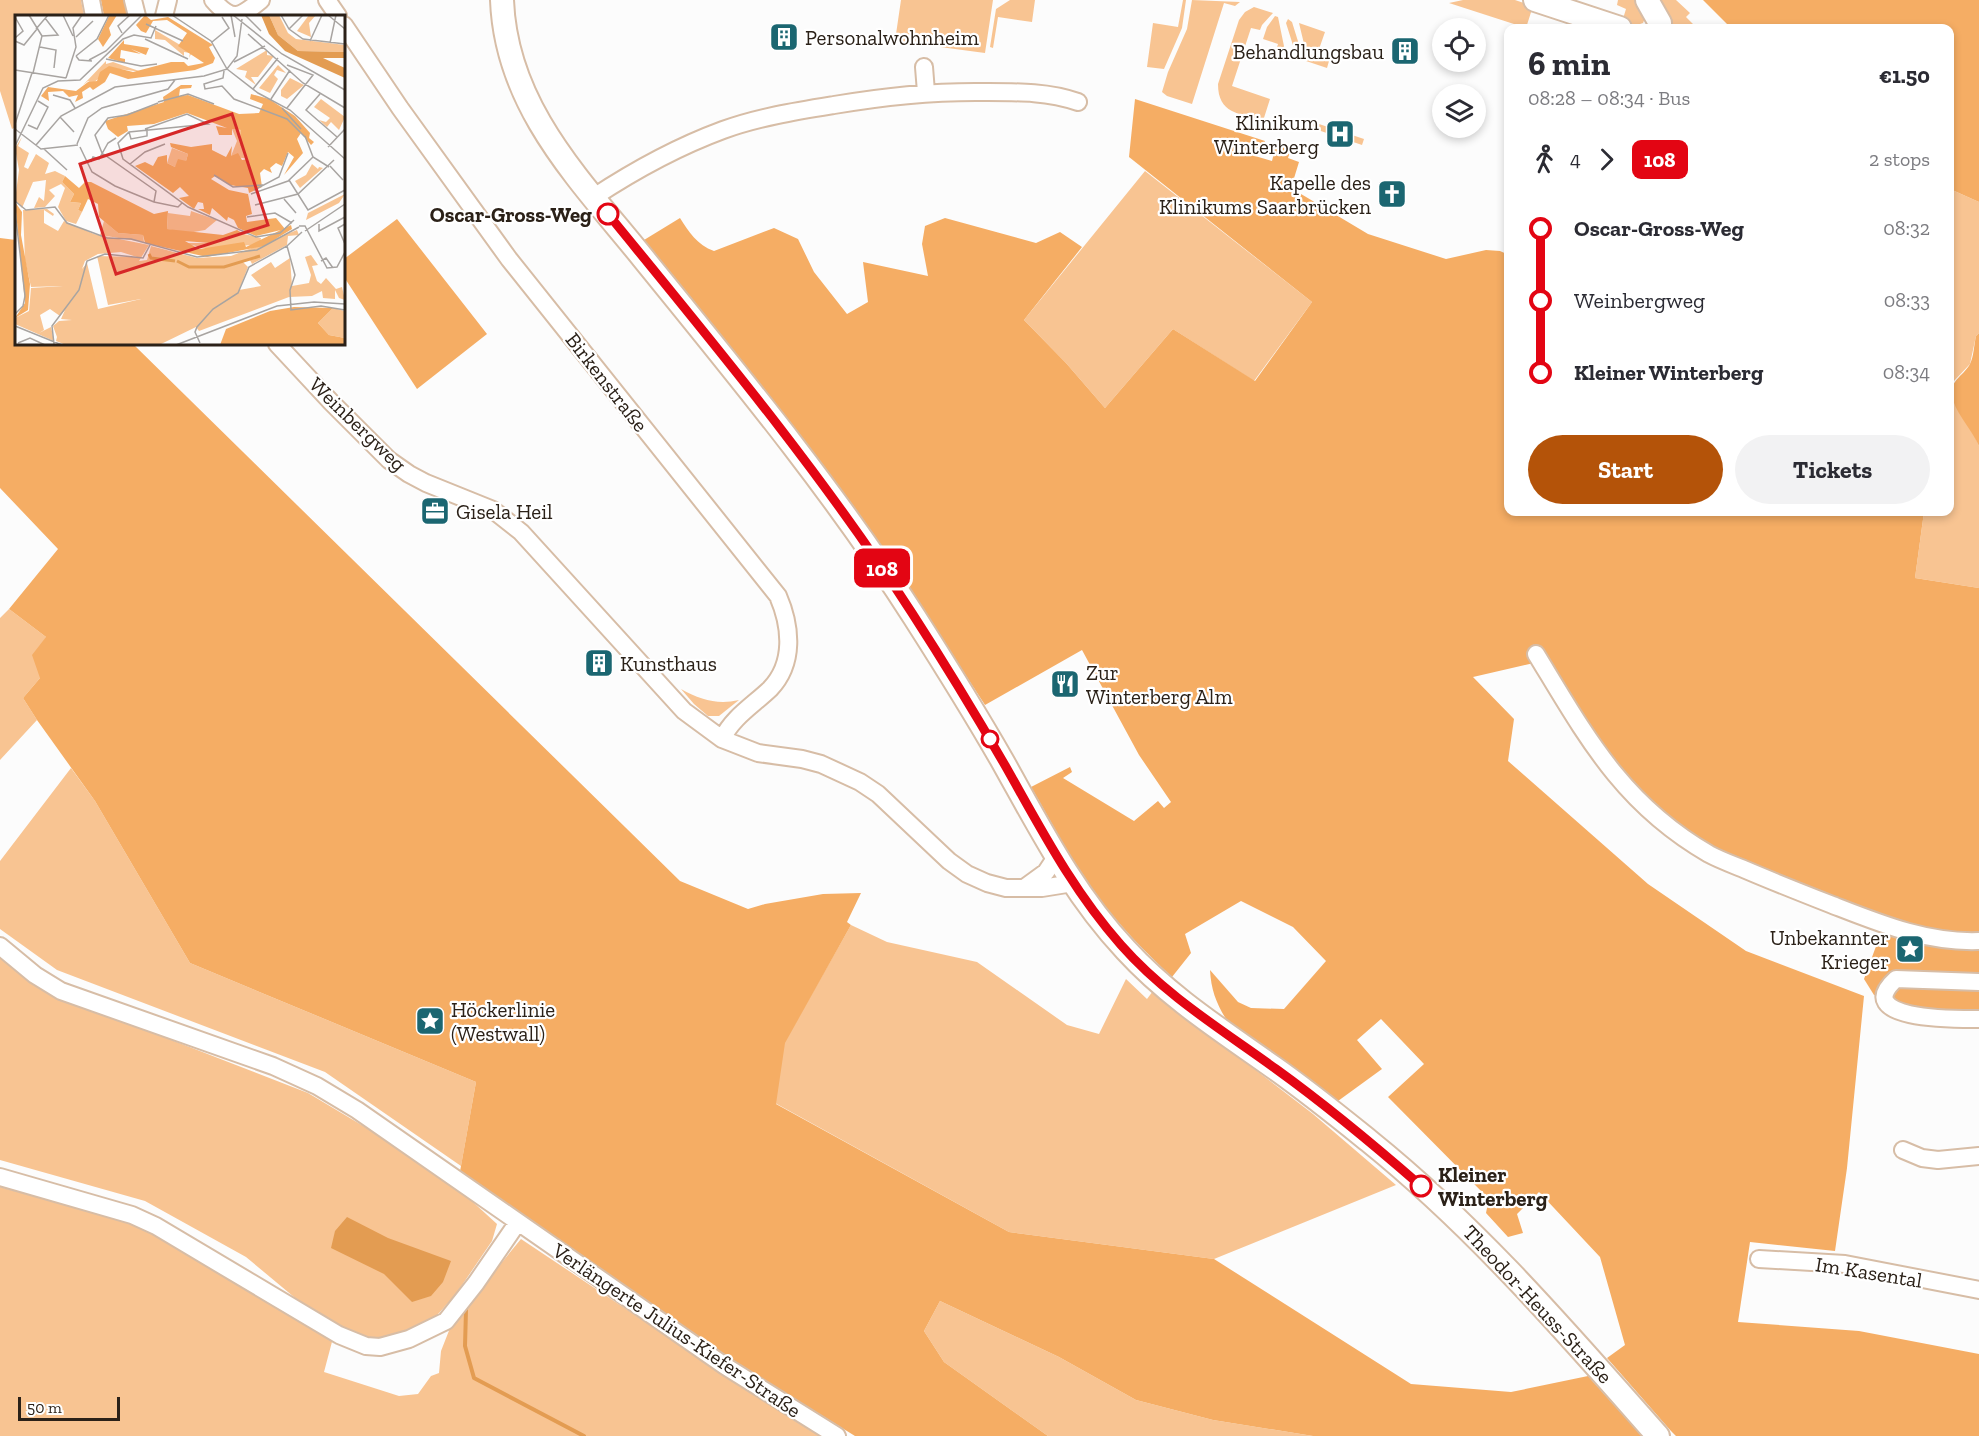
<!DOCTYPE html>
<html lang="en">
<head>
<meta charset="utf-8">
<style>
	:root { --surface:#fff; --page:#f2f2f3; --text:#2b2b33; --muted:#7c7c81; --accent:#b45309 }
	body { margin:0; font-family:"Zilla Slab",serif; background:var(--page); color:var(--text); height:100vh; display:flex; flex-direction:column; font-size:22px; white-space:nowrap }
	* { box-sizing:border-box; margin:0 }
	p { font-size:20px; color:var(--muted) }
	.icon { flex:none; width:33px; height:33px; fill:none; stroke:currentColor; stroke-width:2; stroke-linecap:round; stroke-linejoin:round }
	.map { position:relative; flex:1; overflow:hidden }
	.side { position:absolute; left:1504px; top:24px; width:450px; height:492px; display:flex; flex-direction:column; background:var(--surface); border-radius:12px; box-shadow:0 3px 9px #0003 }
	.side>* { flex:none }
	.badge { padding:0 12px; border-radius:9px; font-size:21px; line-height:39px }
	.fabs { position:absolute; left:1432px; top:18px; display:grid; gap:12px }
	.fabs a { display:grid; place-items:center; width:54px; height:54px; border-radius:50%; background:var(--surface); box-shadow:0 3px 9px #0003; font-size:30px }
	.scale { position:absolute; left:18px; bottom:15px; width:102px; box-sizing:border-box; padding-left:6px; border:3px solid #2b2118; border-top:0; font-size:16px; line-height:21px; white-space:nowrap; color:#2b2118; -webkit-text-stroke:4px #fff; paint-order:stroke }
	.map>.badge { position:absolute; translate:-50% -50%; box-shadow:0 0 0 3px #fff }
	.legs { display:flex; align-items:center; gap:9px; height:66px; padding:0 24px; font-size:20px }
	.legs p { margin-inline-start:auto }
	.summary { display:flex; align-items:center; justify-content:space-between; height:102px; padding:0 24px }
	h1 { font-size:33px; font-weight:700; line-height:45px }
	.cta { display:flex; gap:12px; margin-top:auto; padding:12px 24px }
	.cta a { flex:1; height:69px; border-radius:36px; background:var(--accent); color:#fff; font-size:24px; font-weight:700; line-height:69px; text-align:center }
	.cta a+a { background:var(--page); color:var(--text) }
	ul { padding:0 24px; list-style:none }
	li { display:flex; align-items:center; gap:21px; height:72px; font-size:22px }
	li i { display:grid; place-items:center; width:9px; height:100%; margin:0 8px; background:currentColor }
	li i::after { content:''; width:15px; height:15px; margin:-8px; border:4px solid; border-radius:50%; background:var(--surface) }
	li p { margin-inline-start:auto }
	li:first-child i { background:linear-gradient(#0000 50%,currentColor 0) }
	li:last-child i { background:linear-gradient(currentColor 50%,#0000 0) }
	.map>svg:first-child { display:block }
	.green { fill:#f8c492 }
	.forest { fill:#f5ad64 }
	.water { fill:#e39c52 }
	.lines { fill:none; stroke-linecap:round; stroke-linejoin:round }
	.stream { stroke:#e39c52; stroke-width:4 }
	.street-casing { stroke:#d7bda6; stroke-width:20 }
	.secondary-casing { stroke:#d7bda6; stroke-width:26 }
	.street { stroke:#fff; stroke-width:16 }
	.secondary { stroke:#fff; stroke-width:22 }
	.line-1-casing { stroke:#fff; stroke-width:14 }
	.line-1 { stroke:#e30513; stroke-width:9 }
	.stop-1-dot { fill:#fff; stroke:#e30513; stroke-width:3 }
	.labels { text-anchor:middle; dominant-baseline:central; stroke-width:4.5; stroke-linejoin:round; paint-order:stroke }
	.poi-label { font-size:21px; fill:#2b2118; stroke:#fff; text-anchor:start }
	.stop-label { font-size:21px; font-weight:bold; fill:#2b2118; stroke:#fff; text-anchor:end }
	.street-label { font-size:21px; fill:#2b2118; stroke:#fff }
	.inset-river { fill:none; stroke:#e39c52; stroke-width:3 }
	.inset-road { fill:none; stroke:#a8a4a1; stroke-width:1.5 }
	.view { fill:#d62828; fill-opacity:0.15; stroke:#d62828; stroke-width:3 }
	.inset-edge { fill:none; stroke:#2b2118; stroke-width:3 }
</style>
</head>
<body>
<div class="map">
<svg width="1979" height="1436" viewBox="0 0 1979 1436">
	<rect width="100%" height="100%" fill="#fcfcfc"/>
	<path class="green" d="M0 0H81L84 16H16V127L12 129 0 91Z
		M901 0H993L985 53 895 41Z
		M1010 0H1035L1032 22 998 17 993 48 990 47 996 9Z
		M1183 0H1186L1182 28 1164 69 1147 67 1153 23 1178 27Z
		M1192 0 1240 2 1235 6 1224 3 1192 104 1167 96 1162 92 1168 72 1187 29Z
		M1463 0H1515L1533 6 1526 28H1516L1517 25 1449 3Z
		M1618 0H1638L1645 18 1643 23 1634 26 1622 22 1626 9 1617 5Z
		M1656 0H1676L1690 13 1686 17 1697 28H1673Z
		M1254 7 1273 13 1262 25 1260 30 1251 28 1232 86 1270 99 1263 121C1239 113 1218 114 1218 84L1239 20 1245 12Z
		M1275 16 1278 17 1285 51 1275 54 1278 44 1263 39 1267 27Z
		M1288 19 1292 22 1301 51 1329 61 1327 68 1297 58 1286 23Z
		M1299 23 1325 32 1318 52 1305 48Z
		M1313 122 1364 139 1362 145 1312 128Z
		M1145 171 1312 302 1254 381 1173 329 1105 408 1066 363 1024 320Z
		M1950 189 1979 202V333L1976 336 1970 364 1954 381V403L1974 435 1979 446V588L1915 578 1924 512H1950V278L1954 267 1950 266Z
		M9 609 46 637 40 678 23 698 37 720 0 760V618Z
		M681 689C701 700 718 705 739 700L719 716H708L694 704Z
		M71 768 95 801 190 963 476 1082 461 1166 325 1072 57 970 0 929V861Z
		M851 925 887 942 977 962 1067 1025 1099 1034 1126 979 1147 999 1153 991 1313 1114 1396 1185 1214 1259 1009 1232 775 1103 784 1043Z
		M0 956 58 996 308 1093 375 1133 462 1192 497 1224 492 1241 456 1294 431 1322 400 1337 373 1341 318 1317 246 1257 145 1201 0 1160Z
		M0 1187 143 1226 333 1338 324 1372 399 1396 418 1394 431 1376 439 1373 441 1351 452 1323 521 1239 782 1413 820 1436H0Z
		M940 1301 1059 1357 1136 1400 1213 1420 1313 1436H1048L944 1362 924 1331Z"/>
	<path class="forest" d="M101 0H126L131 16H104Z
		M1703 0H1979V202L1950 189V28H1731Z
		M1135 99 1265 141 1263 149 1257 148 1255 156 1272 161 1274 153 1266 150 1269 142 1291 149 1288 158 1299 162 1291 188 1368 234 1446 259 1486 250 1500 251 1509 255V512H1924L1915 578 1979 588V1010H1930L1908 1006 1874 995 1864 979 1886 919 1715 849 1684 831 1646 800 1610 761 1547 660 1473 677 1514 719 1508 761 1648 884 1746 951 1864 996 1847 1168 1835 1251 1750 1242 1738 1322 1859 1331 1979 1354V1436H1676L1671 1431 1607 1358 1625 1345 1600 1257 1539 1192 1517 1214 1523 1233 1508 1237 1486 1213 1488 1203 1485 1195 1388 1097 1424 1064 1381 1019 1357 1040 1382 1069 1338 1101 1226 1019C1216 1003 1211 989 1210 970L1238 1002 1251 1008 1284 1009 1326 961 1293 927 1241 901 1185 934 1191 953 1172 977C1145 952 1119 925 1096 895 1071 861 1052 823 1031 787L1070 767 1072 772 1063 778 1134 821 1158 801 1164 808 1171 802 1139 755 1082 650 985 705C939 634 893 562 843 494 780 407 712 323 644 240L680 218C689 232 697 245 714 251L774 228 798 239 814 272 847 314 868 302 863 262 928 276 922 244 925 226 945 218 1036 243 1060 232 1082 247 1024 320 1066 363 1105 408 1173 329 1255 381 1312 302 1129 157Z
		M397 219 487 334 417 389 344 277V259Z
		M0 238 16 240V344H133L680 881 748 909 765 904 823 894 861 893 847 922 851 925 785 1043 776 1104 1009 1232 1214 1259 1411 1384 1511 1392 1588 1376 1642 1436H1313L1213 1420 1136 1400 1059 1357 940 1301 924 1331 944 1362 1048 1436H855L714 1349 459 1177 476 1082 190 963 95 801 37 720 23 698 40 678 32 655 46 637 9 609 58 549 0 488Z
		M1979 333V446C1972 430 1959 417 1953 401 1946 382 1963 377 1970 364 1974 356 1974 344 1976 336Z"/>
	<path class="water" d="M347 1217 388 1238 451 1261 443 1282 431 1296 412 1302 384 1274 331 1248 335 1231Z"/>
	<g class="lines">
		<path class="stream" d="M466 1310 465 1346 474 1378 584 1436"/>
		<g class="street-casing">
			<path id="street" d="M91 0 94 16
				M133 0 137 16
				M213 0C233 23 240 17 261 0
				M327 0 338 16
				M164 16 168 0
				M344 25 400 108 509 259 778 596C791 626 795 663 770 689 752 706 733 717 722 739
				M924 67 926 92
				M594 197C635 170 677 147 723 130 759 117 797 111 834 105 886 96 936 91 988 92 1020 92 1049 92 1078 102
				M277 344 331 402 389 460 409 474 426 483 493 510 521 532 684 711 722 739 758 753 802 759 821 764 860 782 878 794 949 861 967 874 987 883 1006 888H1024L1046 872 1056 857
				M1536 654C1586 736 1622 804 1709 854 1720 860 1734 865 1746 870 1774 882 1802 893 1830 904 1879 923 1926 943 1979 941
				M1025 888H1042L1073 883
				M0 946 35 975 61 991 273 1066 317 1086 357 1110 725 1366 837 1436
				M1979 982 1896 979C1849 1021 1960 1019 1979 1019
				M1903 1150 1922 1158 1938 1160 1979 1156
				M0 1177 132 1215 156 1226 339 1335 366 1346 380 1347 409 1339 446 1321 476 1283 518 1222
				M1759 1259 1845 1264 1979 1290"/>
		</g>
		<g class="secondary-casing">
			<path id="secondary" d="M502 0C506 107 580 180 643 258 738 375 834 491 915 618 945 665 975 713 1003 762 1040 828 1074 895 1126 950 1169 997 1221 1030 1273 1067 1306 1090 1338 1116 1369 1141 1477 1228 1567 1333 1658 1436
				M1535 0 1620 28
				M1647 0 1660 23 1658 28"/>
		</g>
		<use href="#street" class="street"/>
		<use href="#secondary" class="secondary"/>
	</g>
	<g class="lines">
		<g class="line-1-casing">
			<path id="line-1" d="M608 214C714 344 821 472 912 613 945 664 976 715 1006 767 1041 829 1073 891 1121 945 1166 996 1221 1029 1276 1069 1326 1105 1374 1145 1421 1186"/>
		</g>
		<use href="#line-1" class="line-1"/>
	</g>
	<defs>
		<g id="building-square" transform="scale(1.5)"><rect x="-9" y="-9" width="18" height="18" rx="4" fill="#1b6671" stroke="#fff"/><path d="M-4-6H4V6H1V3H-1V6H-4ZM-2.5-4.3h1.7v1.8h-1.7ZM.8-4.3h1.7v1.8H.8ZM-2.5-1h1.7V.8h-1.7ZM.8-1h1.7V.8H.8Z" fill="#fff"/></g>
		<g id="hospital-square" transform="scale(1.5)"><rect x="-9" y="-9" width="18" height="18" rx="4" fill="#1b6671" stroke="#fff"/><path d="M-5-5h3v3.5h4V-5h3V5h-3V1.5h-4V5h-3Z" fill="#fff"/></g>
		<g id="church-square" transform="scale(1.5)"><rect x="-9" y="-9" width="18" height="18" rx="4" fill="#1b6671" stroke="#fff"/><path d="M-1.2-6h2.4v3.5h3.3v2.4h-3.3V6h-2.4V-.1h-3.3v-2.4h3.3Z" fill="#fff"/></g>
		<g id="office-square" transform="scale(1.5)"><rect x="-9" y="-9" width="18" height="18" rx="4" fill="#1b6671" stroke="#fff"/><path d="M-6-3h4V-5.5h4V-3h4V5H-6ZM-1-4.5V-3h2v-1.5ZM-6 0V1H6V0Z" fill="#fff"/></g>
		<g id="restaurant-square" transform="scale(1.5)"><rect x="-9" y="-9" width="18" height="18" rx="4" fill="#1b6671" stroke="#fff"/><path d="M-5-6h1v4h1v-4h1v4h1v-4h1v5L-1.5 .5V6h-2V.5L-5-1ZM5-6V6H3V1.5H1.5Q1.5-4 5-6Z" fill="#fff"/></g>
		<g id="sight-square" transform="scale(1.5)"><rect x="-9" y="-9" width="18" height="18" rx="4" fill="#1b6671" stroke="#fff"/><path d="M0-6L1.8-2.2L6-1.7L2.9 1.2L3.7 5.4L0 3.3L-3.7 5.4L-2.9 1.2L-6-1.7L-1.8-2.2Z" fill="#fff"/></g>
	</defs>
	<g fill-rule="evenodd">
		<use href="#building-square" x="784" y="37"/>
		<use href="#building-square" x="1405" y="51"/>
		<use href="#hospital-square" x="1340" y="134"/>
		<use href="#church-square" x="1392" y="194"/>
		<use href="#office-square" x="435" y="511"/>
		<use href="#building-square" x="599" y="663"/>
		<use href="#restaurant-square" x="1065" y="684"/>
		<use href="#sight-square" x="1910" y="949"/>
		<use href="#sight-square" x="430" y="1021"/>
	</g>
	<g class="stop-1-dot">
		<circle cx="608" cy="214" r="10"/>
		<circle cx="990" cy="739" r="8"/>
		<circle cx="1421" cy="1186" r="10"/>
	</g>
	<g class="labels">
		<g class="poi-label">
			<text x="805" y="37">Personalwohnheim</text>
			<text x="1384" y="51" text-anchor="end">Behandlungsbau</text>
			<text x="1319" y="122" text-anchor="end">Klinikum<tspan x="1319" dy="24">Winterberg</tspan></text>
			<text x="1371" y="182" text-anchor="end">Kapelle des<tspan x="1371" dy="24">Klinikums Saarbrücken</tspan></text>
			<text x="456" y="511">Gisela Heil</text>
			<text x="620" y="663">Kunsthaus</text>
			<text x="1086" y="672">Zur<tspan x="1086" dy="24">Winterberg Alm</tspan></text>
			<text x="1889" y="937" text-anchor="end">Unbekannter<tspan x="1889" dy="24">Krieger</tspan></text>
			<text x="451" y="1009">Höckerlinie<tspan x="451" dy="24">(Westwall)</tspan></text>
		</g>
		<g class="stop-label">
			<text x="592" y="214">Oscar-Gross-Weg</text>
			<text x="1438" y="1174" text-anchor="start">Kleiner<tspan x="1438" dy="24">Winterberg</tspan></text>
		</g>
		<g class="street-label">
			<text transform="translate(607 382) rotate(52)">Birkenstraße</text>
			<text transform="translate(358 424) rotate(44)">Weinbergweg</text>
			<text transform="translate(1869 1272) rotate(9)">Im Kasental</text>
			<text transform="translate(1538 1304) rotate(47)">Theodor-Heuss-Straße</text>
			<text transform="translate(677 1330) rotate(34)">Verlängerte Julius-Kiefer-Straße</text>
		</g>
	</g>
	<g transform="translate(15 15)">
		<rect width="330" height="330" fill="#fcfcfc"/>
		<path d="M254 0H264L273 18 281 24 330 30V37L283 36 263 20ZM294 0H301L294 8 296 22 282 16ZM140 15 177 37 174 43 175 38 169 37V41L150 25 140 24ZM252 35V40L259 41 243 62H236L241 70 230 62 232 56 221 54ZM91 46V49L98 47 127 57 96 53 77 69 73 66 68 70ZM263 50 271 58 262 55 259 60 263 64 255 78 244 73ZM275 63 289 70 272 84 266 81V75ZM306 84 330 102 324 115 316 107 312 112 304 105 311 107 315 103 299 92ZM217 114 226 115 233 144 216 141 222 126ZM7 122 3 131 14 138 9 152 13 154 21 139 34 148 30 159 40 156 50 161 47 167 59 179 55 187 66 188 63 195 67 197 61 209 51 206 43 192 50 173 46 169 34 175 40 181 30 192 19 193 24 182 29 186 31 165 18 167 7 193 0 185 4 155 0 133ZM157 133 173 139 171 146 160 152 152 148ZM297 149 303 154 304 152 308 153 285 173 280 166 291 160ZM330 179 324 188 291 205 293 198ZM32 194 39 199 38 201 29 195V208L43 216 49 206 79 219 134 230 124 246 132 245 136 231 182 243 216 241 282 215 284 220 273 221 272 230 237 249 235 245 228 247 233 252 224 275 246 271 236 260 256 247 260 253 275 243 277 271 294 268 296 260 290 242 296 240 303 250 297 251 302 266 306 269 311 263 321 274 327 272 330 285 324 283 320 275V284L308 283 307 276 297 281 274 282 184 316 181 312 144 330H51L41 326 42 322 38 311 44 306 57 305 46 304 50 295 45 301 35 294 25 300 29 315 24 318 36 312 39 326 0 309V303L14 296 16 273 48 271 16 272 10 245 8 195ZM106 237 122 242 82 241 93 290 126 284 83 294 72 248 67 254 70 246 83 239ZM176 196 202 205 190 215 173 218 152 214 153 198 175 201ZM89 206 103 218 128 220 129 227 85 220ZM229 219 246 223 245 229 193 234 169 228H194ZM318 293 330 296V323L314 320 303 308Z" fill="#f8c492" fill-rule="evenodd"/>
		<path d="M102 0 94 13 96 20 88 32 83 24 94 1ZM130 0 136 5 153 2 198 30 194 32 200 43 198 48 180 55 113 64 95 58 90 67 78 75 75 72 67 77 68 83 60 87 63 80 54 82 48 76 33 77 34 86 26 81 33 72 61 76 73 67 82 66 85 57 94 51 118 57 156 47H169L173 51 189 48 163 31 172 18 152 5 138 6 131 18 126 16 121 10ZM109 25V29L134 33 131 40 116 34 126 39 106 35 105 43 110 44V48L93 43ZM166 70H177L176 73 165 74 164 81 173 80 224 99 244 98 248 89 235 84 236 79 254 84 280 101 295 118 294 123 299 127 296 130 286 118 282 124 288 138 269 160 279 142 273 137 267 151 261 148 255 153 257 158 249 154 245 158 247 172 234 178 233 173 215 170 200 161 196 164 214 175 233 179 237 199 231 201 232 207 261 203 270 214 241 221 223 213 219 205 213 202 212 206 197 193 195 200 183 194H189L188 188 183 187 179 194 164 183 174 181 165 172 158 178 120 151 130 147 138 151 143 142 152 140V148L160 152 163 144 171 146 173 139 156 132 155 128 176 132 197 129V135L211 142 217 131 216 141 223 138 227 145 233 144 225 130 226 115 217 114V120H204L201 111 212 113 172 98 139 109 112 111 113 116 103 122 93 114 90 106 149 87 148 82ZM50 161 64 173 70 167H76L139 199 153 196 152 214 208 220 222 215 229 219 194 228 170 226 184 234 229 227 231 232 276 210 277 214 249 231 192 242 130 228 128 220 103 218 84 202 83 189 73 184 67 197 63 195 66 188 55 187 59 179 47 167ZM0 187 7 197 6 220 15 269 13 295 0 303 10 288ZM279 292 318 293 303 308 314 320 330 323V330H205L211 314 255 296Z" fill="#f5ad64"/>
		<path d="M246 0H254L263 20 283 36 330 37V43H308L330 53V63L270 36 254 19Z" fill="#e39c52"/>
		<path class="inset-river" d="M134 239 136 243 160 246M162 246 174 252H209L245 241"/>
		<path class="inset-road" d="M14 0 27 21 18 58M48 0 58 21M157 0 196 26 212 54 222 41 227 4M216 0 220 22M218 0 267 39 330 75M230 0 246 16M266 0 274 14 288 24 330 29M313 0 330 14M0 2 8 16 0 23M131 9 168 26M21 14 33 0M274 14 288 0M107 18 103 11 115 0M233 19 288 68 330 93M27 21 43 20 30 3M61 22 78 6M130 24 173 44M0 26 9 30 22 14M295 26 307 0M197 27 214 13 207 2M315 28 321 0M25 32 41 35 39 53M61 41 82 24 94 0M61 41 64 45 77 46M91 44 126 51 142 49M74 45 91 36 127 0M219 47 250 31M0 55 51 63M209 56 208 63 189 69 190 74 207 71 219 84 272 104 290 122M51 63 61 32 58 13 67 0M238 74 263 43M305 79 291 95 322 122M38 80 55 85 60 93M256 84 275 55M143 87 173 79 199 89M267 93 286 114M272 93 298 60 272 50M45 102 59 117M0 109 17 58M13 110 22 114 33 92 23 86M0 114 26 134 63 130M130 114 172 99 193 109 114 117 103 128 108 144 173 192 241 222 265 218 279 205M114 117 116 124 132 121V113M290 121 298 142 314 152M62 129 73 103 87 93 153 74 160 65M21 130 46 101 100 72 189 61 212 54 243 78 275 95 330 144M0 131 28 73 43 66 65 65 108 24 119 20 136 23 141 11M65 132 77 157 100 171 139 187 163 192 167 188M313 132 330 114M29 134 52 155M76 147 78 142 84 144 93 128 101 123M115 149 130 137 150 129M315 151 328 165M199 160 218 172 248 170M274 165 293 195 330 175M239 175 264 162 273 138M236 179 273 166 298 142M269 184 281 198M0 186 11 195 40 192 52 208 92 223 116 224 182 242 242 235 284 212M139 187 141 176 87 138 80 120 93 103 112 100 143 88M240 190 283 179 319 145M0 196 10 281 8 291 0 299M232 202 260 198 277 208M304 209V216L330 202M330 209 323 213 330 229M284 211H290L312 253 322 252 330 237M290 216 330 189M272 231 280 260 275 275 276 295 306 291 330 295M306 246 311 243 318 253M0 311 47 330M3 328 15 323 30 330M185 328 180 317 182 312 198 294 223 278 234 252 272 231 287 217M39 329 37 311 64 275 72 246 90 239 128 243 135 230M161 330 262 291 299 287 330 289"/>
		<path class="view" d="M217 99 253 210 101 259 65 149Z"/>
		<rect width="330" height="330" class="inset-edge"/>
	</g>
</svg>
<div class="fabs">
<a><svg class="icon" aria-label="locate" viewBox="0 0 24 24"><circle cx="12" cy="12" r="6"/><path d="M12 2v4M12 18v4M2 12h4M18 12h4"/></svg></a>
<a><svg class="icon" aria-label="layers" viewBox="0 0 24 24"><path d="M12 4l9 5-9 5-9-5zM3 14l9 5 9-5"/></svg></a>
</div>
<div class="scale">50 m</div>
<b class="badge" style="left:882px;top:568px;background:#e30513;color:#fff">108</b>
<section class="side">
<div class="summary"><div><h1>6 min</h1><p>08:28 – 08:34 · Bus</p></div><b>€1.50</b></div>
<div class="legs"><svg class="icon" aria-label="walk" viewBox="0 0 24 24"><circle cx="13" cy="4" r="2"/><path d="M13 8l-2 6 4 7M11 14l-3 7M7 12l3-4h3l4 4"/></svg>4<svg class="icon" aria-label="forward" viewBox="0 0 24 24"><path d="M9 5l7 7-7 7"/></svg><b class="badge" style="background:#e30513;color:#fff">108</b><p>2 stops</p></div>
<ul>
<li><i style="color:#e30513"></i><b>Oscar-Gross-Weg</b><p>08:32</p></li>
<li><i style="color:#e30513"></i><span>Weinbergweg</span><p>08:33</p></li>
<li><i style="color:#e30513"></i><b>Kleiner Winterberg</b><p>08:34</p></li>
</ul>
<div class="cta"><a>Start</a><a>Tickets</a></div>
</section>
</div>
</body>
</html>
